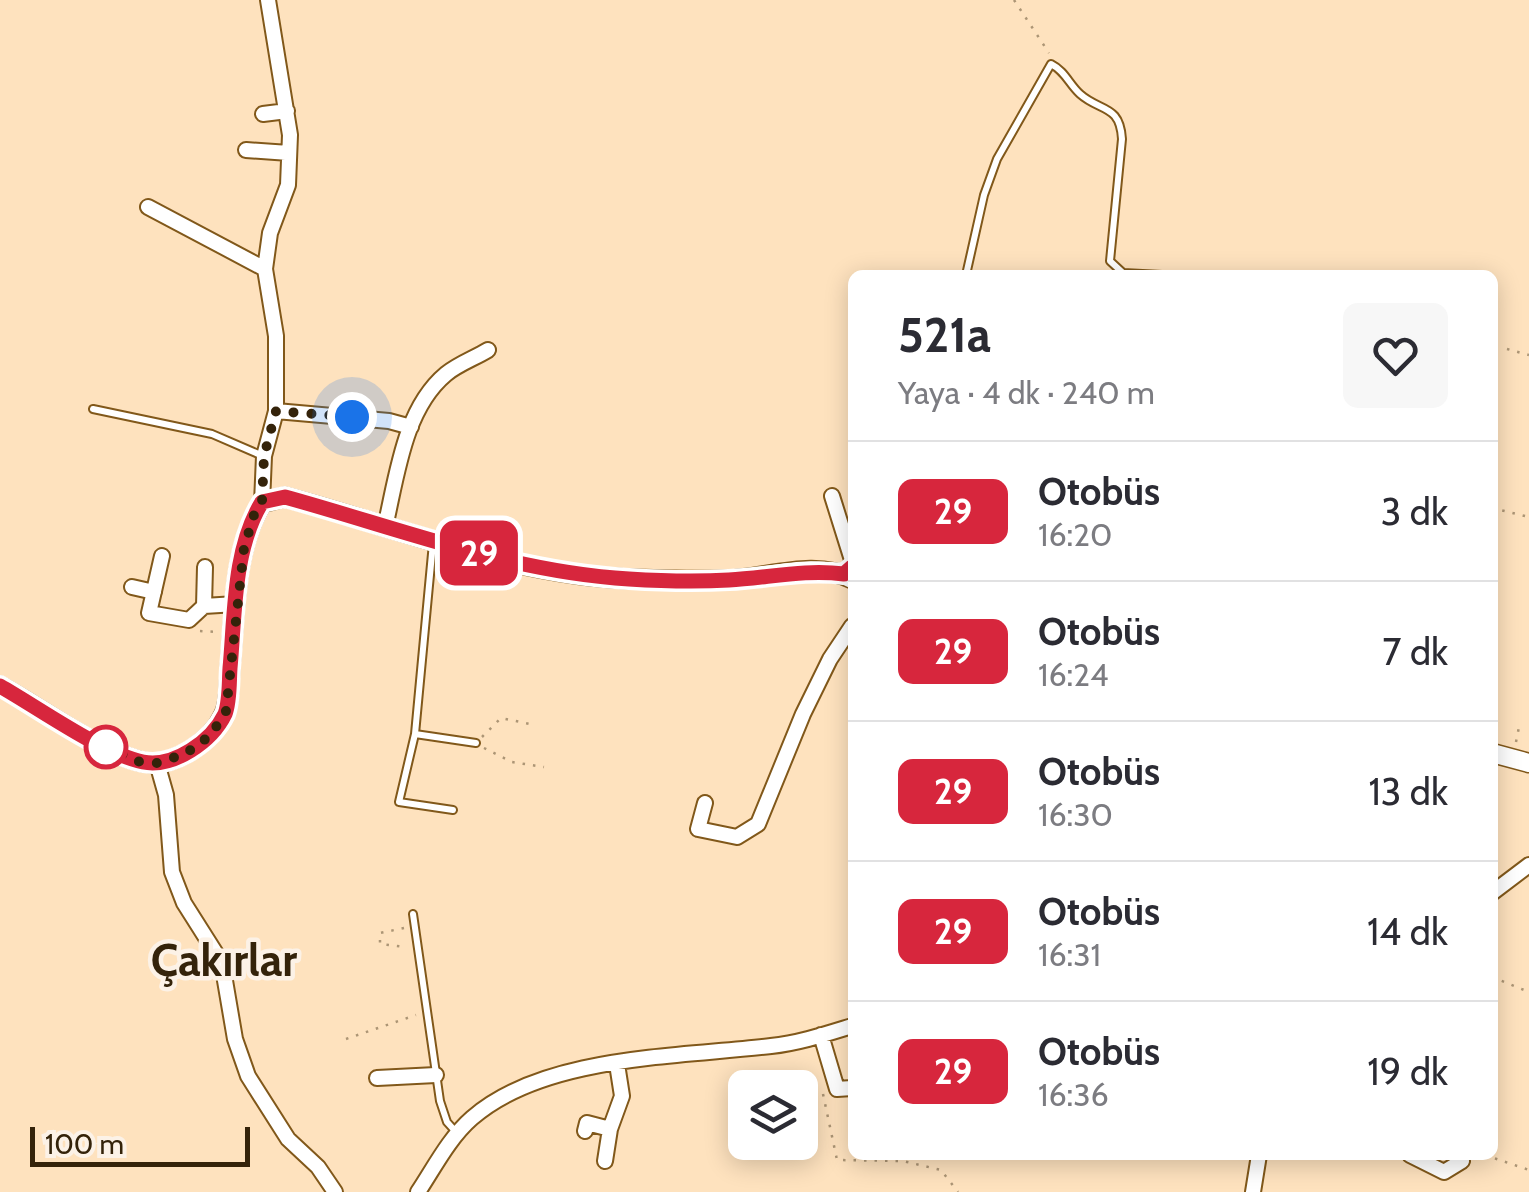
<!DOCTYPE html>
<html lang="tr">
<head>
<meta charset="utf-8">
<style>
	:root { --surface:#fff; --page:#f7f7f7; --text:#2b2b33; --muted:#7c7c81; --line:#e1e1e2 }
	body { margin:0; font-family:Cabin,sans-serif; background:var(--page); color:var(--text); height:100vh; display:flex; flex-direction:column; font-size:38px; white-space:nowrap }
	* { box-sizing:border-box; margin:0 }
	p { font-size:32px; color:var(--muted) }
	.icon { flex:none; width:55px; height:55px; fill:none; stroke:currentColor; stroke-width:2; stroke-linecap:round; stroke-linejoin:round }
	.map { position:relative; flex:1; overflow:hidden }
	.side { position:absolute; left:848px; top:270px; width:650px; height:890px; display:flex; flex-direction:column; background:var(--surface); border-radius:15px; box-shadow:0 5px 25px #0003 }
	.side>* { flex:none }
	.badge { padding:0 20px; border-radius:15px; font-size:35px; line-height:65px }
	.controls { position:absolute; left:728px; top:1070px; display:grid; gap:20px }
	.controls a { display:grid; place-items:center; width:90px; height:90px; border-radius:15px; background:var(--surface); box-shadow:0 5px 25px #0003; font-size:50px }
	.scale { position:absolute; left:30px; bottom:25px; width:220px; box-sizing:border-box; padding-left:10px; border:5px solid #34230a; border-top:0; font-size:28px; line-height:35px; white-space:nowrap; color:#34230a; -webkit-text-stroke:8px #fcf2e7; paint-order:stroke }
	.you { position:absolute; width:50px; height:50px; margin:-25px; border:8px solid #fff; border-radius:50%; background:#1a73e8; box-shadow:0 0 0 15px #1a73e833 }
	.map>.badge { position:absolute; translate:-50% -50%; box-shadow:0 0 0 5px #fff }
	.round { display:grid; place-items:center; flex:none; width:105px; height:105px; border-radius:15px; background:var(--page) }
	.overview { display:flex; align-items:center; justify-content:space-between; height:170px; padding:0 50px }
	h1 { font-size:48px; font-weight:700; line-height:75px }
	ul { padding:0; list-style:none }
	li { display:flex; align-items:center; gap:30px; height:140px; padding:0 50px; border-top:2px solid var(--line) }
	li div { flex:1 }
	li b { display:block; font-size:38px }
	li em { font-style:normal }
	li .badge { min-width:110px; font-weight:700; text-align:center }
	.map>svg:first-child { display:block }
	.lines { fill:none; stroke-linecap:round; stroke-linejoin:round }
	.service-casing { stroke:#81581a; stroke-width:10 }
	.minor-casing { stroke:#81581a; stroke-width:18 }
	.tertiary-casing { stroke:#81581a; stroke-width:21 }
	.path { stroke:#ac9575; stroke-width:2.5; stroke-dasharray:2.5 8; stroke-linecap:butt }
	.service { stroke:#fff; stroke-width:6 }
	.minor { stroke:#fff; stroke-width:14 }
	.tertiary { stroke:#fff; stroke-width:18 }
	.line-casing { stroke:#fff; stroke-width:22 }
	.line { stroke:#d7263d; stroke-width:15 }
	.walk { stroke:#34230a; stroke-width:10; stroke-dasharray:0 18 }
	.stop-dot { fill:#fff; stroke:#d7263d; stroke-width:5 }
	.labels { text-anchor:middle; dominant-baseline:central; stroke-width:9; stroke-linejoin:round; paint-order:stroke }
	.district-label { font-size:45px; font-weight:bold; fill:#34230a; stroke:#fcf2e7 }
</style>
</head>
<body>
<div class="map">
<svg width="1529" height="1192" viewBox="0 0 1529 1192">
	<rect width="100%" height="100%" fill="#fee2be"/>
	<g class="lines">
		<g class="service-casing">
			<path id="service" d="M966 275 984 195 997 159 1051 64C1065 71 1069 84 1080 94 1100 112 1120 104 1122 139L1110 261 1123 273 1162 275
				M93 409 212 434 263 456
				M433 543 415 734 399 802 453 810
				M415 734 476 743
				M413 914 440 1101 447 1122 457 1133"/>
		</g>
		<g class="minor-casing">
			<path id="minor" d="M263 114 287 111
				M246 150 289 153
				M148 207 265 269
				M276 411 389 421 411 427
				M832 496 852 560
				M262 503 264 456 276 411V336L265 269 270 233 288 185 290 135 268 0
				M385 527C397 476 404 409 446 374 458 364 475 358 488 350
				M162 556 149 613 189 620 204 606
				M205 567 204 606 236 604
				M132 587 154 592
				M157 763 166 795 172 872 184 903 222 963 235 1039 248 1076 288 1139 318 1167 335 1192
				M705 803 698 829 737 837 758 824 803 714 830 659 852 626
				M1492 893 1529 865
				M821 1035 837 1089 852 1088
				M377 1078 436 1075
				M585 1131 587 1123 610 1129 622 1096 617 1064
				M1410 1155 1444 1172 1462 1161
				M605 1161 610 1129
				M418 1192C434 1168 449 1138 472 1118 544 1055 680 1057 771 1046 799 1043 826 1034 852 1026
				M1253 1192 1259 1155"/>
		</g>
		<g class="tertiary-casing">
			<path id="tertiary" d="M0 686C41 708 100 753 143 762 174 768 212 741 224 714 230 701 229 682 230 668 235 615 233 549 262 503L285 497C399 527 514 576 633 579 664 580 694 581 725 580 765 579 815 559 852 579
				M1492 753 1529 763"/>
		</g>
		<path class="path" d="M1014 0 1049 53
			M1507 349 1529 355
			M1492 508 1529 517
			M200 631 217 632
			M482 737 501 718 535 725
			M1516 742 1519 727
			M484 748 512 762 544 767
			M404 928 380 933V944L406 947
			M1492 977 1529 992
			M346 1039 416 1015
			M823 1094 837 1160 903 1161 941 1170 958 1192
			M1485 1155 1529 1170"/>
		<use href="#service" class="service"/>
		<use href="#minor" class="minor"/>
		<use href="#tertiary" class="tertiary"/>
	</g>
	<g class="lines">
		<g class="line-casing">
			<path id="line" d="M0 686C39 708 101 753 143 762 174 768 212 741 225 714 230 701 229 682 230 668 235 615 233 549 262 502L285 497C398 528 510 572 629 579 661 581 696 582 729 580 768 578 804 569 844 574L852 567"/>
		</g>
		<use href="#line" class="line"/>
		<path class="walk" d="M106 747 140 762 157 763 185 754 211 735 226 711 244 548 254 515 262 502 264 456 276 411 352 417"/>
	</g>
	<circle class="stop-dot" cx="106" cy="747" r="20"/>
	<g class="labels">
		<g class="district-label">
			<text x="224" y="960">Çakırlar</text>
		</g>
	</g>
</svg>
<div class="controls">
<a><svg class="icon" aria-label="layers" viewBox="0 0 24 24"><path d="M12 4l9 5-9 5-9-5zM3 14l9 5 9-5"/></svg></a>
</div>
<div class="scale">100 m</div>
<div class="you" style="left:352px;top:417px"></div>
<b class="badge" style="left:479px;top:553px;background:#d7263d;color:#fff">29</b>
<section class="side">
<div class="overview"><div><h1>521a</h1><p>Yaya · 4 dk · 240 m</p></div><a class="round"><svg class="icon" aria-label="heart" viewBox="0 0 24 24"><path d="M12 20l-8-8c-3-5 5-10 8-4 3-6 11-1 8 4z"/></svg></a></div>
<ul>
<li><span class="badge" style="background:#d7263d;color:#fff">29</span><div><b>Otobüs</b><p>16:20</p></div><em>3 dk</em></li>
<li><span class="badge" style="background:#d7263d;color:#fff">29</span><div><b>Otobüs</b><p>16:24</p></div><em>7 dk</em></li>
<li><span class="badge" style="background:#d7263d;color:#fff">29</span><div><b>Otobüs</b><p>16:30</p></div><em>13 dk</em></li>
<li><span class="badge" style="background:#d7263d;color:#fff">29</span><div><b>Otobüs</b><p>16:31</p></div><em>14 dk</em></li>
<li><span class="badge" style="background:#d7263d;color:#fff">29</span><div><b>Otobüs</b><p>16:36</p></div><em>19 dk</em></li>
</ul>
</section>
</div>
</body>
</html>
